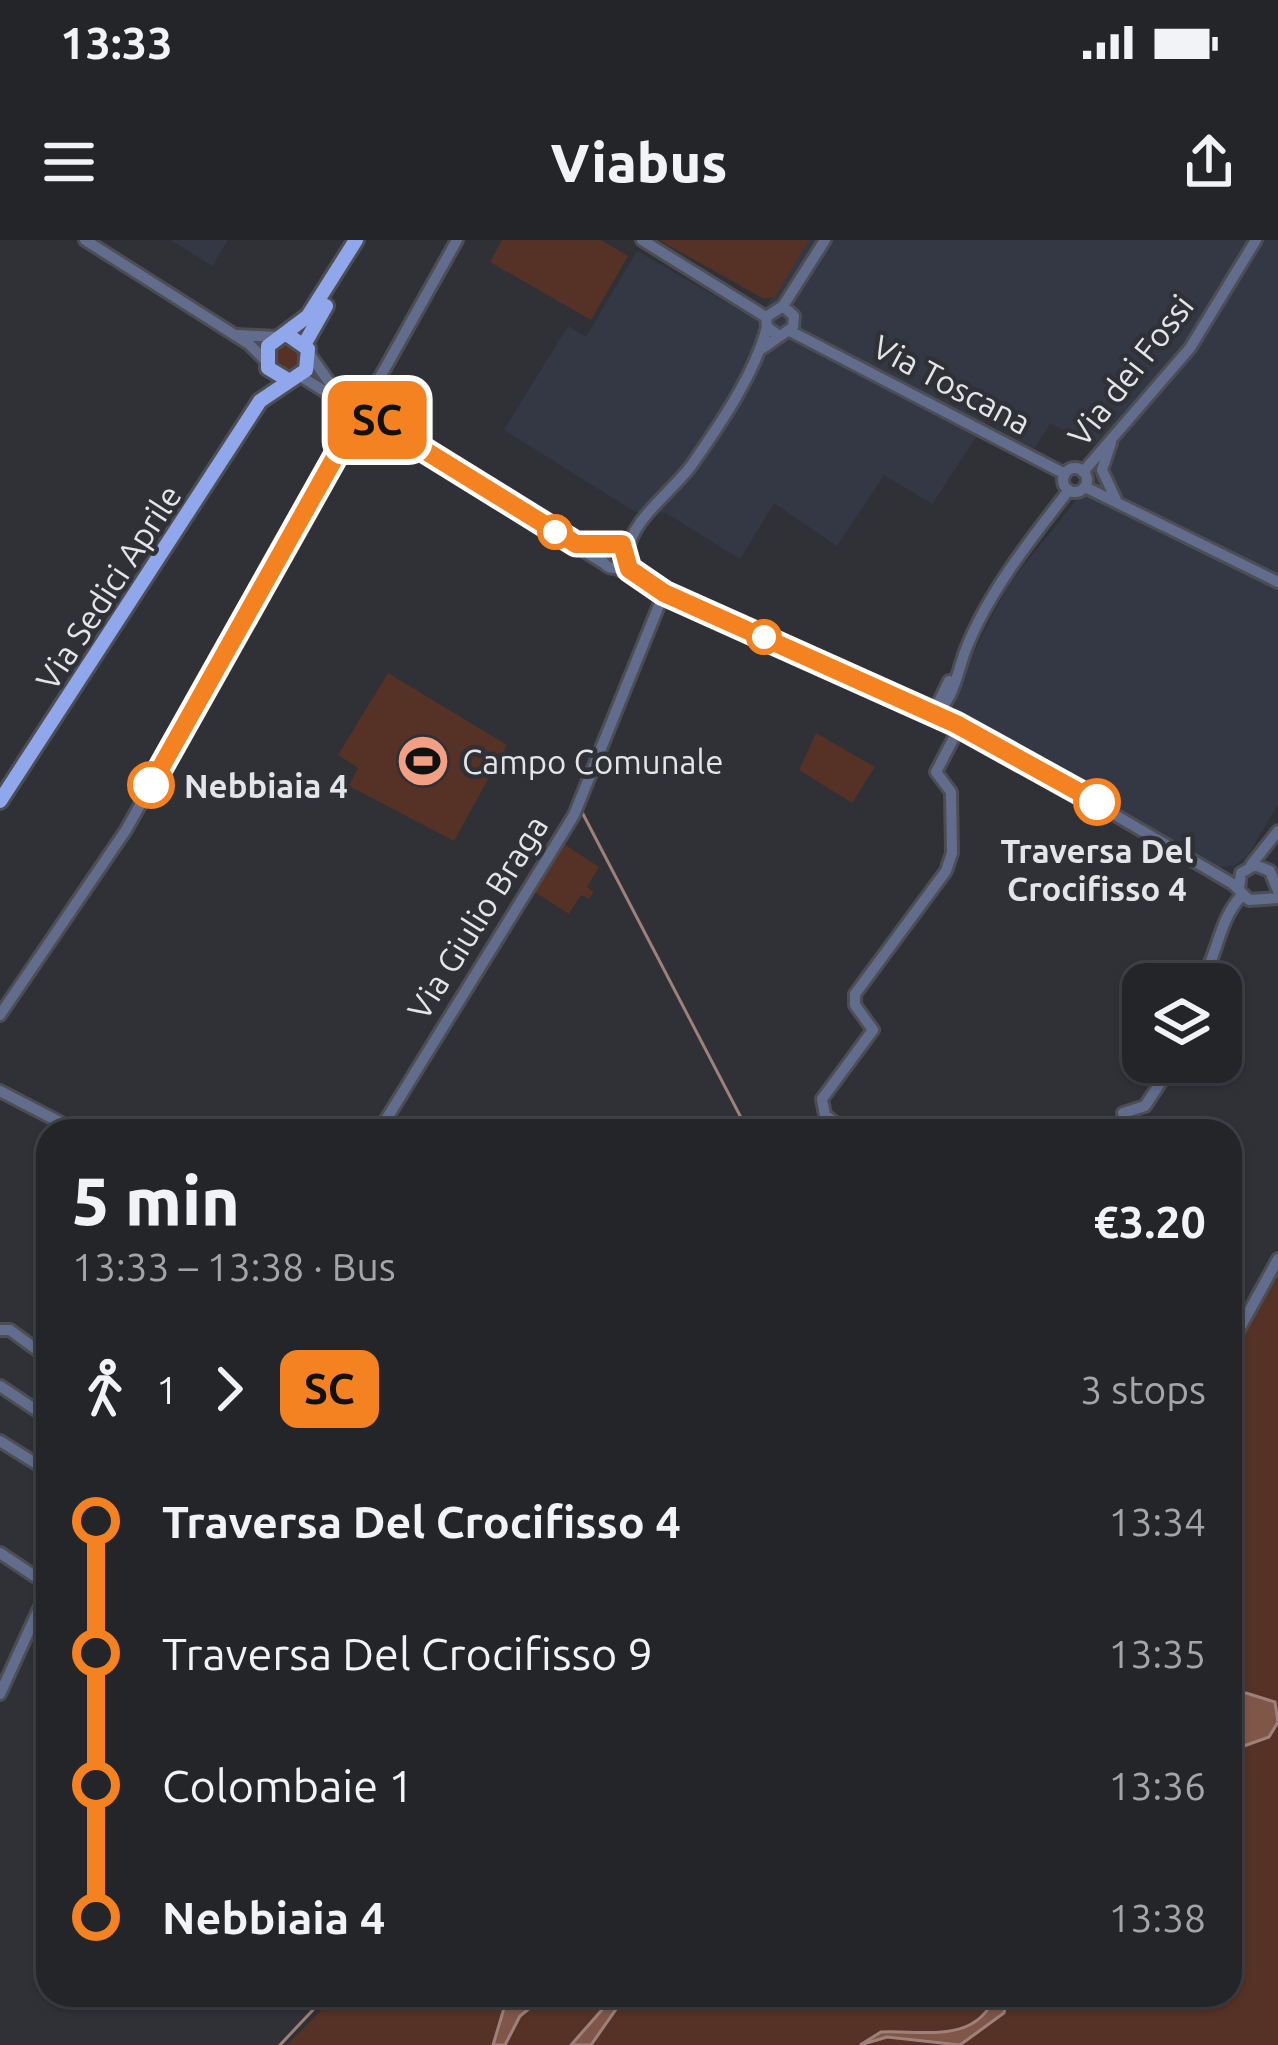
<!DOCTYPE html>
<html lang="en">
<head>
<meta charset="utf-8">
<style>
	:root { --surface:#232529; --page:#2f3135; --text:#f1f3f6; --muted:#a3a5a8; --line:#404246 }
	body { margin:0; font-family:Ubuntu,sans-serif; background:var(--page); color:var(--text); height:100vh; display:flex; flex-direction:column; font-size:45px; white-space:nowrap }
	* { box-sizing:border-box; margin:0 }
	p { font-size:39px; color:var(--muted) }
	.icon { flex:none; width:66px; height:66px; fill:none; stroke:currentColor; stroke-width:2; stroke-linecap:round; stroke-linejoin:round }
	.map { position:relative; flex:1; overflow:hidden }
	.side { position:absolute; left:36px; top:879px; width:1206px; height:888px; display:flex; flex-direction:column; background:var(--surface); border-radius:36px; box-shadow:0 3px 9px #0004,0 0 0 3px var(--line) }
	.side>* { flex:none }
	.badge { padding:0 24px; border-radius:18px; font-size:42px; line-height:78px }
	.fabs { position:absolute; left:1122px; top:723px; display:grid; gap:24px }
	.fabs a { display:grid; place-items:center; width:120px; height:120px; border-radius:24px; background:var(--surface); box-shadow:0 3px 9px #0004,0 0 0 3px var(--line); font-size:60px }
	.map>.badge { position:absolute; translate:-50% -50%; box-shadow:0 0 0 6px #fff }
	.legs { display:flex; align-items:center; gap:18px; height:132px; padding:0 36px; font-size:39px }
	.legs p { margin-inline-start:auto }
	.head { display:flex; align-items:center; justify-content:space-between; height:204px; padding:0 36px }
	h1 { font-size:66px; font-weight:800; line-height:90px }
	ul { padding:0 36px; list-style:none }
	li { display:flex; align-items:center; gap:42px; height:132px; font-size:45px }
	li i { display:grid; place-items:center; width:18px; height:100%; margin:0 15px; background:currentColor }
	li i::after { content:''; width:30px; height:30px; margin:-15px; border:9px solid; border-radius:50%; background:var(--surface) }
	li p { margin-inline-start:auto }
	li:first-child i { background:linear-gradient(#0000 50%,currentColor 0) }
	li:last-child i { background:linear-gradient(currentColor 50%,#0000 0) }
	.status { display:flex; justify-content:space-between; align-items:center; height:84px; padding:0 60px; background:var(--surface); direction:ltr }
	.status svg { height:33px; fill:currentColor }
	header { display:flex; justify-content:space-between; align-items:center; height:156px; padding:0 36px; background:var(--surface); font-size:54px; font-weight:800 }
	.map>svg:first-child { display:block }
	.built { fill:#343844 }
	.green { fill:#563126 }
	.water { fill:#805649; stroke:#9e8179; stroke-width:3 }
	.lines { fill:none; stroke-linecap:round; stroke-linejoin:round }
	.stream { stroke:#9e8179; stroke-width:3 }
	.minor-casing { stroke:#4c4e53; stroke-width:16 }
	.major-casing { stroke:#4c4e53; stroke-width:20 }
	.minor { stroke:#626d8e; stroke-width:10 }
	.major { stroke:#91a7eb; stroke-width:14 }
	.line-1-casing { stroke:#fff; stroke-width:27 }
	.line-1 { stroke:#f58220; stroke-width:18 }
	.stop-1-dot { fill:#fff; stroke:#f58220; stroke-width:6 }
	.labels { text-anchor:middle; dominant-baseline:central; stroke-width:9; stroke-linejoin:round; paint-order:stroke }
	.street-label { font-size:33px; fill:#e3e5e8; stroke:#2f3137 }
	.poi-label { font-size:33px; fill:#e3e5e8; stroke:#2f3137; text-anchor:start }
	.stop-label { font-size:33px; font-weight:bold; fill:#e3e5e8; stroke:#2f3137; text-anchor:start }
</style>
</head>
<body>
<div class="status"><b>13:33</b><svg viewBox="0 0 49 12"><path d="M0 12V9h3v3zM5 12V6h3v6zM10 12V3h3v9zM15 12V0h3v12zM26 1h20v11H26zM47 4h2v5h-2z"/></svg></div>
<header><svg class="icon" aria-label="menu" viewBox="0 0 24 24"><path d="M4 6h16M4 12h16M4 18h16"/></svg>Viabus<svg class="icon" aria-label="share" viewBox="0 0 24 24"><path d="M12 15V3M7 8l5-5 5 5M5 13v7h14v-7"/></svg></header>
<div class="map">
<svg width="1278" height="1805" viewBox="0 0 1278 1805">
	<rect width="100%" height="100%" fill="#2f3137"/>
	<path class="built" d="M171 0H228L212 26Z
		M808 0H1278V564L1248 615 1235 625 1217 628 954 472 953 452 1009 344 1114 213 1050 184 1034 209 986 182 932 264 884 235 837 306 774 263 740 319 666 273 635 272 504 190 568 86 586 97 637 11 757 80Z"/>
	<path class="green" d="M502 0H601L628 16 591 80 490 22Z
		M659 0H809L775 57 764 59Z
		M288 99 304 110 303 127 290 135 278 133 270 112Z
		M388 433 507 505 454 601 349 546 358 528 338 515Z
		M816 493 875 527 852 563 799 530Z
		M564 604 599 627 587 647 594 652 589 659 581 655 569 674 533 651Z
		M1278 1033V1805H287L336 1755H1230V1118Z"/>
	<path class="water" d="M1246 1453 1275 1462 1278 1482 1269 1497 1230 1511V1455Z
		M508 1755H546L520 1776 505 1805H493Z
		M615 1755H626L591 1805H571Z
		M996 1755H1007L1004 1773 960 1805 887 1797 860 1805 881 1792C925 1790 975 1805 996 1755Z"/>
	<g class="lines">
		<path class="stream" d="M583 574 748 891
			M280 1805 327 1755"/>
		<g class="minor-casing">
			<path id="minor" d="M85 0 249 104 265 120
				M642 0 766 77
				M783 66 825 0
				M790 91 1065 234
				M238 95 278 97
				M763 108 793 87 794 76 783 66 766 77 767 87 778 95
				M310 115 337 153
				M300 136 605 324
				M1111 203 1102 230 1117 262
				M1063 240a12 12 0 1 1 24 0a12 12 0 1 1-24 0Z
				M1083 232 1190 108 1256 0
				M1085 247 1278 342
				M601 315a13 13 0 1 1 26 0a13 13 0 1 1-26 0Z
				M627 315C630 280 671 253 691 226 719 186 755 134 767 87
				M616 328 975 493 1233 644 1249 660 1278 658
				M933 474C953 465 958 429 966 409 989 351 1031 299 1069 250
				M933 474 949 441
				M1251 625 1278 591
				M1239 649 1241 633 1255 625 1270 631 1278 651
				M1199 744C1219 715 1217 682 1242 655
				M0 775 126 590 457 0
				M0 851 77 891
				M1123 873 1145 866 1174 822
				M379 891 574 575 664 353
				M846 891 825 875 822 859 873 790 855 765V754L946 631 952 613 951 552 936 532 960 486
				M0 1090H10L48 1118
				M1230 1106 1278 1019
				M0 1146 48 1178
				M0 1201 48 1231
				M0 1313 48 1345
				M0 1454 48 1349"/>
		</g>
		<g class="major-casing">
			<path id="major" d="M305 103 326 66
				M288 140 268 128V106L308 76 356 0
				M0 561 260 161 306 130 308 109 288 95"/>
		</g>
		<use href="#minor" class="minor"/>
		<use href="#major" class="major"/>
	</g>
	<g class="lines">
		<g class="line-1-casing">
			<path id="line-1" d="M151 545 361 171 576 304H622L629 329 664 353 956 484 1097 562"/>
		</g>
		<use href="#line-1" class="line-1"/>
	</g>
	<defs>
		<g id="stadium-disc" transform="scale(2.7)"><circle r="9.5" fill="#f39f84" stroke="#2f3137"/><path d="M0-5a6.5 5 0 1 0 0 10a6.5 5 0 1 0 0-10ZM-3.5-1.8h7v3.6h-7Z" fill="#111"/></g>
	</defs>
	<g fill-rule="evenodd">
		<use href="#stadium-disc" x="423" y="521"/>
	</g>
	<g class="stop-1-dot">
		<circle cx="555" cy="292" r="15"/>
		<circle cx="764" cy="397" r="15"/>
		<circle cx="151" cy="545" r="21"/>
		<circle cx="1097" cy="562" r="21"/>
	</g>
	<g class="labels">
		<g class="street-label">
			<text transform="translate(1130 130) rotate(-52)">Via dei Fossi</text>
			<text transform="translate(952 144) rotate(28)">Via Toscana</text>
			<text transform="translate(108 347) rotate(-57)">Via Sedici Aprile</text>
			<text transform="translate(477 677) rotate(-58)">Via Giulio Braga</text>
		</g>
		<g class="poi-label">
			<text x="462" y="521">Campo Comunale</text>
		</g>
		<g class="stop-label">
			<text x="184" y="545">Nebbiaia 4</text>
			<text x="1097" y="610" text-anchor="middle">Traversa Del<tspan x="1097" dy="38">Crocifisso 4</tspan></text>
		</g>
	</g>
</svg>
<div class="fabs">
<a><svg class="icon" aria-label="layers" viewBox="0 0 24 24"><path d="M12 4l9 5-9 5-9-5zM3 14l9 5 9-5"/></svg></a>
</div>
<b class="badge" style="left:377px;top:180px;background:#f58220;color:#111">SC</b>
<section class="side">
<div class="head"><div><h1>5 min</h1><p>13:33 – 13:38 · Bus</p></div><b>€3.20</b></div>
<div class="legs"><svg class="icon" aria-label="walk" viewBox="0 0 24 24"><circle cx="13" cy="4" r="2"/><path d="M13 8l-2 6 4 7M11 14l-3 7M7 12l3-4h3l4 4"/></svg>1<svg class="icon" aria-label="forward" viewBox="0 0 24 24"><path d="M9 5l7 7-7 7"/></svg><b class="badge" style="background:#f58220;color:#111">SC</b><p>3 stops</p></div>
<ul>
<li><i style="color:#f58220"></i><b>Traversa Del Crocifisso 4</b><p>13:34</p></li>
<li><i style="color:#f58220"></i><span>Traversa Del Crocifisso 9</span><p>13:35</p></li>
<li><i style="color:#f58220"></i><span>Colombaie 1</span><p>13:36</p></li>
<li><i style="color:#f58220"></i><b>Nebbiaia 4</b><p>13:38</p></li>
</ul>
</section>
</div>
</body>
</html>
